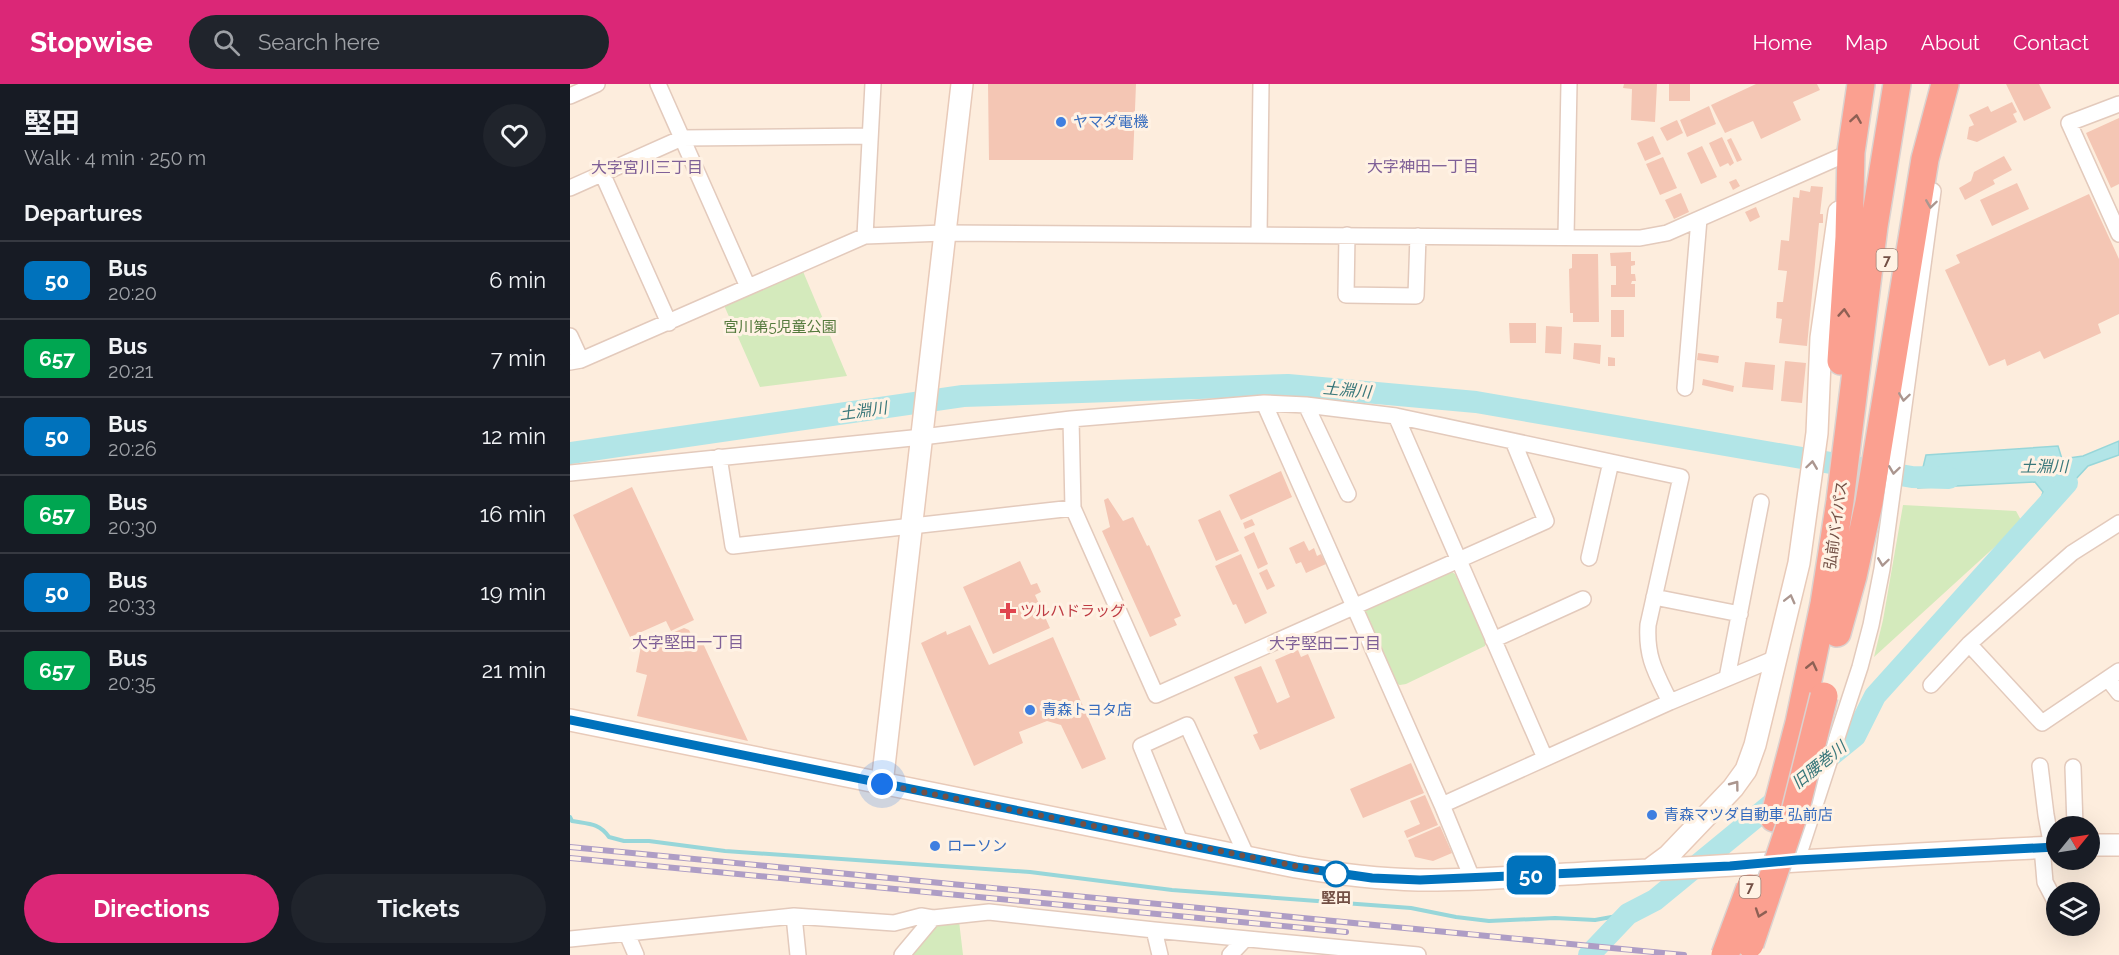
<!DOCTYPE html>
<html lang="en">
<head>
<meta charset="utf-8">
<style>
	:root { --surface:#171b24; --page:#20242c; --text:#f1f3f6; --muted:#9ea1a6; --line:#363941; --accent:#db2777 }
	body { margin:0; font-family:Raleway,"Noto Sans JP",sans-serif; background:var(--page); color:var(--text); height:100vh; display:flex; flex-direction:column; font-size:22px; white-space:nowrap }
	* { box-sizing:border-box; margin:0 }
	p { font-size:20px; color:var(--muted) }
	.icon { flex:none; width:33px; height:33px; fill:none; stroke:currentColor; stroke-width:2; stroke-linecap:round; stroke-linejoin:round }
	.map { position:relative; flex:1; overflow:hidden }
	.side { display:flex; flex-direction:column; background:var(--surface); width:570px }
	.side>* { flex:none }
	.badge { padding:0 12px; border-radius:9px; font-size:21px; line-height:39px }
	.needle { width:39px; rotate:60deg }
	.tools { position:absolute; left:1476px; top:732px; display:grid; gap:12px }
	.tools a { display:grid; place-items:center; width:54px; height:54px; border-radius:50%; background:var(--surface); box-shadow:0 6px 24px #0002; font-size:30px }
	.you { position:absolute; width:30px; height:30px; margin:-15px; border:4px solid #fff; border-radius:50%; background:#1a73e8; box-shadow:0 0 0 9px #1a73e833 }
	.map>.badge { position:absolute; translate:-50% -50%; box-shadow:0 0 0 3px #fff }
	h2 { padding:0 24px; font-size:22px; line-height:54px }
	.round { display:grid; place-items:center; flex:none; width:63px; height:63px; border-radius:32px; background:var(--page) }
	.overview { display:flex; align-items:center; justify-content:space-between; height:102px; padding:0 24px }
	h1 { font-size:28px; font-weight:700; line-height:45px }
	.primary-button { display:flex; gap:12px; margin-top:auto; padding:12px 24px }
	.primary-button a { flex:1; height:69px; border-radius:36px; background:var(--accent); color:#fff; font-size:24px; font-weight:700; line-height:69px; text-align:center }
	.primary-button a+a { background:var(--page); color:var(--text) }
	ul { padding:0; list-style:none }
	li { display:flex; align-items:center; gap:18px; height:78px; padding:0 24px; border-top:2px solid var(--line) }
	li div { flex:1 }
	li b { display:block; font-size:22px }
	li em { font-style:normal }
	li .badge { min-width:66px; font-weight:700; text-align:center }
	header { display:flex; align-items:center; gap:36px; box-sizing:border-box; height:84px; padding:0 30px; background:var(--accent); color:#fff }
	header strong { font-size:28px }
	nav { display:flex; gap:33px; margin-inline-start:auto; font-size:21px }
	.search { width:420px; height:54px; background:var(--page); display:flex; align-items:center; gap:15px; box-sizing:border-box; padding:0 21px; border-radius:33px; color:var(--muted); font-size:22px }
	main { display:flex; flex:1; min-height:0 }
	.map>svg:first-child { display:block }
	.green { fill:#d4eabc }
	.water { fill:#b2e5e7; stroke:#97d6d9; stroke-width:1.5 }
	.lines { fill:none; stroke-linecap:round; stroke-linejoin:round }
	.stream { stroke:#97d6d9; stroke-width:4 }
	.river { stroke:#b2e5e7; stroke-width:22 }
	.building { fill:#f4c6b4 }
	.street-casing { stroke:#e3cabc; stroke-width:18 }
	.secondary-casing { stroke:#e8cab9; stroke-width:24 }
	.highway-casing { stroke:#dbd2cf; stroke-width:30 }
	.street { stroke:#fff; stroke-width:15 }
	.secondary { stroke:#fff; stroke-width:21 }
	.highway { stroke:#fba090; stroke-width:27 }
	.rail-casing { stroke:#ae9dc5; stroke-width:6 }
	.rail { stroke:#fff2e4; stroke-width:4; stroke-dasharray:11; stroke-linecap:butt }
	.highway-bridge-casing { stroke:#dbd2cf; stroke-width:30; stroke-linecap:butt }
	.highway-bridge { stroke:#fba090; stroke-width:27 }
	.oneway { stroke:#8e6054 }
	.oneway2 { stroke:#ab968f }
	.line-casing { stroke:#fff; stroke-width:14 }
	.line { stroke:#0072bc; stroke-width:9 }
	.walk { stroke:#735045; stroke-width:6; stroke-dasharray:0 10.8 }
	.shop-dot { fill:#3f7fe0; stroke:#fff2e4; stroke-width:2 }
	.health-dot { fill:#e0444e; stroke:#fff2e4; stroke-width:2 }
	.stop-dot { fill:#fff; stroke:#0072bc; stroke-width:3 }
	.labels { text-anchor:middle; dominant-baseline:central; stroke-width:6; stroke-linejoin:round; paint-order:stroke }
	.shield { fill:#fff2e4; stroke:#9d8175; stroke-width:1.5 }
	.shield-label { font-size:14px; font-weight:bold; fill:#735045 }
	.shop-label { font-size:15px; fill:#366cbe; stroke:#fff2e4; text-anchor:start }
	.park-label { font-size:15px; fill:#557a3d; stroke:#fff2e4 }
	.street-label { font-size:15px; fill:#735045; stroke:#fff2e4 }
	.health-label { font-size:15px; fill:#be3a42; stroke:#fff2e4; text-anchor:start }
	.stop-label { font-size:15px; font-weight:bold; fill:#735045; stroke:#fff2e4 }
	.neighbourhood-label { font-size:16px; fill:#7f6097; stroke:#fff2e4 }
	.water-label { font-size:16px; font-style:italic; fill:#39777a; stroke:#fff2e4 }
</style>
</head>
<body>
<header>
<strong>Stopwise</strong>
<div class="search"><svg class="icon" aria-label="search" viewBox="0 0 24 24"><circle cx="10" cy="10" r="6"/><path d="M15 15l6 6"/></svg>Search here</div>
<nav><a>Home</a><a>Map</a><a>About</a><a>Contact</a></nav>
</header>
<main>
<section class="side">
<div class="overview"><div><h1>堅田</h1><p>Walk · 4 min · 250 m</p></div><a class="round"><svg class="icon" aria-label="heart" viewBox="0 0 24 24"><path d="M12 20l-8-8c-3-5 5-10 8-4 3-6 11-1 8 4z"/></svg></a></div>
<h2>Departures</h2>
<ul>
<li><span class="badge" style="background:#0072bc;color:#fff">50</span><div><b>Bus</b><p>20:20</p></div><em>6 min</em></li>
<li><span class="badge" style="background:#00a651;color:#fff">657</span><div><b>Bus</b><p>20:21</p></div><em>7 min</em></li>
<li><span class="badge" style="background:#0072bc;color:#fff">50</span><div><b>Bus</b><p>20:26</p></div><em>12 min</em></li>
<li><span class="badge" style="background:#00a651;color:#fff">657</span><div><b>Bus</b><p>20:30</p></div><em>16 min</em></li>
<li><span class="badge" style="background:#0072bc;color:#fff">50</span><div><b>Bus</b><p>20:33</p></div><em>19 min</em></li>
<li><span class="badge" style="background:#00a651;color:#fff">657</span><div><b>Bus</b><p>20:35</p></div><em>21 min</em></li>
</ul>
<div class="primary-button"><a>Directions</a><a>Tickets</a></div>
</section>
<div class="map">
<svg width="1549" height="871" viewBox="0 0 1549 871">
	<rect width="100%" height="100%" fill="#fdeddd"/>
	<path class="green" d="M232 185 277 292 190 303 153 219Z
		M1333 421 1446 427 1452 438 1304 573 1313 536Z
		M879 486 885 490 916 555 915 562 836 600 830 601 824 599 793 532 795 524Z
		M389 837 393 871H341L365 842Z"/>
	<path class="water" d="M1549 357V371L1518 382 1493 409 1466 430 1473 408 1465 398 1348 404 1356 371 1488 362 1492 375 1513 372Z"/>
	<g class="lines">
		<path class="stream" d="M0 733 2 737C19 740 29 739 39 753L54 757H79L155 767 460 788 602 806 841 824 886 833 919 837 985 834 1025 836 1058 830"/>
		<path class="river" d="M0 369 393 312 718 301 906 318 1342 393 1379 394
			M1248 682 1285 652 1305 612 1497 399
			M1019 871 1058 830 1085 816 1214 710"/>
	</g>
	<path class="building" d="M418 0H566L563 76H419Z
		M1054 0H1087L1085 38 1061 36 1062 5 1053 4Z
		M1099 0H1120V17H1099Z
		M1186 0H1247L1250 6 1223 18 1231 36 1191 55 1183 37 1155 49 1141 21Z
		M1436 0H1469L1481 24 1454 37Z
		M1442 18 1447 28 1443 30 1447 38 1407 58 1397 55 1399 43 1404 41 1399 31 1418 22 1421 28Z
		M1139 22 1146 40 1117 53 1110 36Z
		M1549 34V100L1541 104 1516 49Z
		M1107 36 1113 49 1097 57 1090 44Z
		M1083 52 1091 70 1075 77 1067 59Z
		M1152 53 1164 79 1160 82 1158 79 1150 83 1139 59Z
		M1161 54 1172 76 1167 78 1157 56Z
		M1132 62 1147 93 1131 100 1117 69Z
		M1434 72 1442 86 1423 96 1425 100 1395 116 1389 104 1401 97 1404 88Z
		M1093 73 1107 104 1090 111 1076 80Z
		M1166 95 1170 102 1163 106 1159 98Z
		M1447 99 1459 125 1422 142 1410 116Z
		M1241 102 1253 103 1250 130H1253V139H1249L1237 262 1209 259 1212 235 1206 234 1207 218H1213L1217 187 1208 186 1211 156 1219 157 1223 113 1229 114 1230 106 1240 108Z
		M1111 109 1119 128 1104 135 1095 116Z
		M1519 110 1549 175V230L1528 240 1531 249 1474 275 1470 267 1437 282 1435 275 1419 282 1375 186 1390 179 1386 171Z
		M1186 123 1190 133 1180 138 1175 128Z
		M1061 168V177H1065V181L1061 182V190H1065L1066 197H1062L1061 200H1065V213H1041V201H1046V182H1041L1040 169Z
		M1002 170H1028L1029 238H1003V229H1000L999 185 1002 184Z
		M1041 226H1054V253H1041Z
		M939 239H966V259H940Z
		M976 242 992 243 991 270 975 269Z
		M1004 259 1031 261 1030 280 1003 275Z
		M1128 269 1149 272 1148 279 1127 276Z
		M1038 273 1045 274V282H1038Z
		M1215 277 1236 279 1232 319 1211 317Z
		M1175 278 1205 281 1203 306 1172 303Z
		M1133 295 1164 302 1163 308 1132 301Z
		M711 387 722 413 671 436 659 411Z
		M62 403 124 536 101 547 96 537 60 553 3 431Z
		M538 414 553 437 563 433 577 462 579 461 611 532 604 535 607 541 580 553 532 447 540 443 534 416Z
		M650 426 669 467 646 477 628 436Z
		M682 435 685 441 675 445 673 439Z
		M684 448 698 480 688 485 674 453Z
		M734 457 739 467 744 464 747 472 751 470 756 480 736 489 731 478 726 480 719 464Z
		M671 470 697 529 675 540 666 520 663 521 645 482Z
		M450 477 461 501 467 499 471 508 465 511 480 544 423 570 393 503Z
		M697 485 705 502 697 506 689 489Z
		M400 541 419 581 483 553 536 675 512 685 491 641 477 637 449 648 453 659 404 682 351 559 376 547 377 551Z
		M114 544 119 546 125 558 131 555 178 657 67 632 77 591 66 588 71 562Z
		M728 566 731 573 738 570 765 634 690 666 683 651 688 649 664 593 691 582 707 619 720 613 705 576Z
		M841 679 854 709 793 734 780 705Z
		M855 711 868 741 837 754 834 747 850 740 840 717Z
		M870 742 882 769 863 777 845 773 838 756Z"/>
	<g class="lines">
		<g class="street-casing">
			<path id="street" d="M88 0 178 203
				M0 12 27 0
				M1549 20 1499 39 1549 150
				M32 89 99 239
				M0 104 112 54 300 52
				M689 151 691 0
				M777 151 776 211 846 212 848 152
				M295 152 303 0
				M996 152 999 0
				M0 252 11 276
				M0 278 11 276 295 152 374 149 1070 154 1097 149 1281 68
				M1115 304 1129 135
				M694 319 872 721 902 794
				M736 321 778 410
				M826 332 975 674
				M501 335 503 424 586 611 976 437 943 357
				M149 373 163 462 503 424
				M0 389 352 353 501 335 694 319 736 321 826 332 1111 393 1078 541C1076 574 1086 589 1100 618
				M1019 474 1041 378
				M1084 513 1170 530
				M923 556 1013 515
				M1399 560 1472 639 1549 587
				M1157 594 1191 418
				M1538 595 1549 609
				M1361 601 1399 560 1502 469 1549 439
				M1470 682 1476 731 1482 763
				M1503 683 1505 742
				M872 721 1100 618 1206 574
				M611 760 571 662 617 641 677 773
				M1472 763 1475 798 1486 819
				M1227 776 1290 583 1301 541 1312 485 1363 107
				M224 832 228 871
				M584 846 590 871
				M57 850 66 871
				M0 855 224 832 324 839 351 832 363 834
				M332 871 363 834 419 828 584 846 848 871
				M660 871 675 855"/>
		</g>
		<g class="secondary-casing">
			<path id="secondary" d="M0 636 726 783C767 790 807 795 848 796 908 797 973 791 1034 788 1185 781 1335 769 1486 763
				M312 700 392 0
				M1520 761H1549
				M1079 786 1098 772 1163 704 1176 686 1185 661 1229 479 1247 349 1251 254 1269 128"/>
		</g>
		<g class="highway-casing">
			<path id="highway" d="M1271 277 1279 153 1281 68 1291 0
				M1267 549 1283 492 1299 419 1355 75 1375 0
				M1204 734 1229 639 1254 520 1270 417 1304 142 1327 0"/>
		</g>
		<use href="#street" class="street"/>
		<use href="#secondary" class="secondary"/>
		<use href="#highway" class="highway"/>
		<g class="rail-casing">
			<path id="rail" d="M0 763 1114 871
				M0 774 776 848"/>
		</g>
		<use href="#rail" class="rail"/>
		<g class="highway-bridge-casing">
			<path id="highway-bridge" d="M1180 860 1226 724 1254 612
				M1155 871 1180 804"/>
		</g>
		<use href="#highway-bridge" class="highway-bridge"/>
	</g>
	<defs><path id="oneway-chevron" d="M-2-3.5L2.5 0L-2 3.5" fill="none" stroke-width="1.6" stroke-linecap="round" stroke-linejoin="round" transform="scale(1.5)"/></defs>
	<g class="oneway">
		<use href="#oneway-chevron" transform="translate(1286 35) rotate(-81)"/>
		<use href="#oneway-chevron" transform="translate(1274 229) rotate(-86)"/>
		<use href="#oneway-chevron" transform="translate(1242 582) rotate(-77)"/>
		<use href="#oneway-chevron" transform="translate(1190 829) rotate(109)"/>
	</g>
	<g class="oneway2">
		<use href="#oneway-chevron" transform="translate(1361 120) rotate(98)"/>
		<use href="#oneway-chevron" transform="translate(1334 313) rotate(98)"/>
		<use href="#oneway-chevron" transform="translate(1242 381) rotate(-82)"/>
		<use href="#oneway-chevron" transform="translate(1324 386) rotate(98)"/>
		<use href="#oneway-chevron" transform="translate(1313 478) rotate(98)"/>
		<use href="#oneway-chevron" transform="translate(1220 515) rotate(-76)"/>
		<use href="#oneway-chevron" transform="translate(1165 701) rotate(-53)"/>
	</g>
	<g class="lines">
		<g class="line-casing">
			<path id="line" d="M0 636 726 783 802 794 850 796 1160 782 1227 776 1486 763"/>
		</g>
		<use href="#line" class="line"/>
		<path class="walk" d="M312 700 766 790"/>
	</g>
	<g class="shop-dot">
		<circle cx="491" cy="38" r="6"/>
		<circle cx="460" cy="626" r="6"/>
		<circle cx="1082" cy="731" r="6"/>
		<circle cx="365" cy="762" r="6"/>
	</g>
	<path class="health-dot" d="M435 518h6v6h6v6h-6v6h-6v-6h-6v-6h6z"/>
	<circle class="stop-dot" cx="766" cy="790" r="12"/>
	<g class="labels">
		<g class="shield">
			<rect x="1306.5" y="165" width="21" height="22" rx="4.5"/>
			<rect x="1169.5" y="792" width="21" height="22" rx="4.5"/>
		</g>
		<g class="shield-label">
			<text x="1317" y="176">7</text>
			<text x="1180" y="803">7</text>
		</g>
		<g class="shop-label">
			<text x="503" y="38">ヤマダ電機</text>
			<text x="472" y="626">青森トヨタ店</text>
			<text x="1094" y="731">青森マツダ自動車 弘前店</text>
			<text x="377" y="762">ローソン</text>
		</g>
		<g class="park-label">
			<text x="210" y="243">宮川第5児童公園</text>
		</g>
		<g class="street-label">
			<text transform="translate(1266 441) rotate(-82)">弘前バイパス</text>
		</g>
		<g class="health-label">
			<text x="450" y="527">ツルハドラッグ</text>
		</g>
		<g class="stop-label">
			<text x="766" y="814">堅田</text>
		</g>
		<g class="neighbourhood-label">
			<text x="853" y="82">大字神田一丁目</text>
			<text x="77" y="83">大字宮川三丁目</text>
			<text x="118" y="558">大字堅田一丁目</text>
			<text x="755" y="559">大字堅田二丁目</text>
		</g>
		<g class="water-label">
			<text transform="translate(777 306) rotate(5)">土淵川</text>
			<text transform="translate(293 327) rotate(-8)">土淵川</text>
			<text x="1474" y="382">土淵川</text>
			<text transform="translate(1249 681) rotate(-39)">旧腰巻川</text>
		</g>
	</g>
</svg>
<div class="tools">
<a><svg class="needle" viewBox="-14 -14 28 28"><path d="M0-13l5 13h-10z" fill="#e53935"/><path d="M0 13l5-13h-10z" fill="#9ea1a6"/></svg></a>
<a><svg class="icon" aria-label="layers" viewBox="0 0 24 24"><path d="M12 4l9 5-9 5-9-5zM3 14l9 5 9-5"/></svg></a>
</div>
<div class="you" style="left:312px;top:700px"></div>
<b class="badge" style="left:961px;top:791px;background:#0072bc;color:#fff">50</b>
</div>
</main>
</body>
</html>
